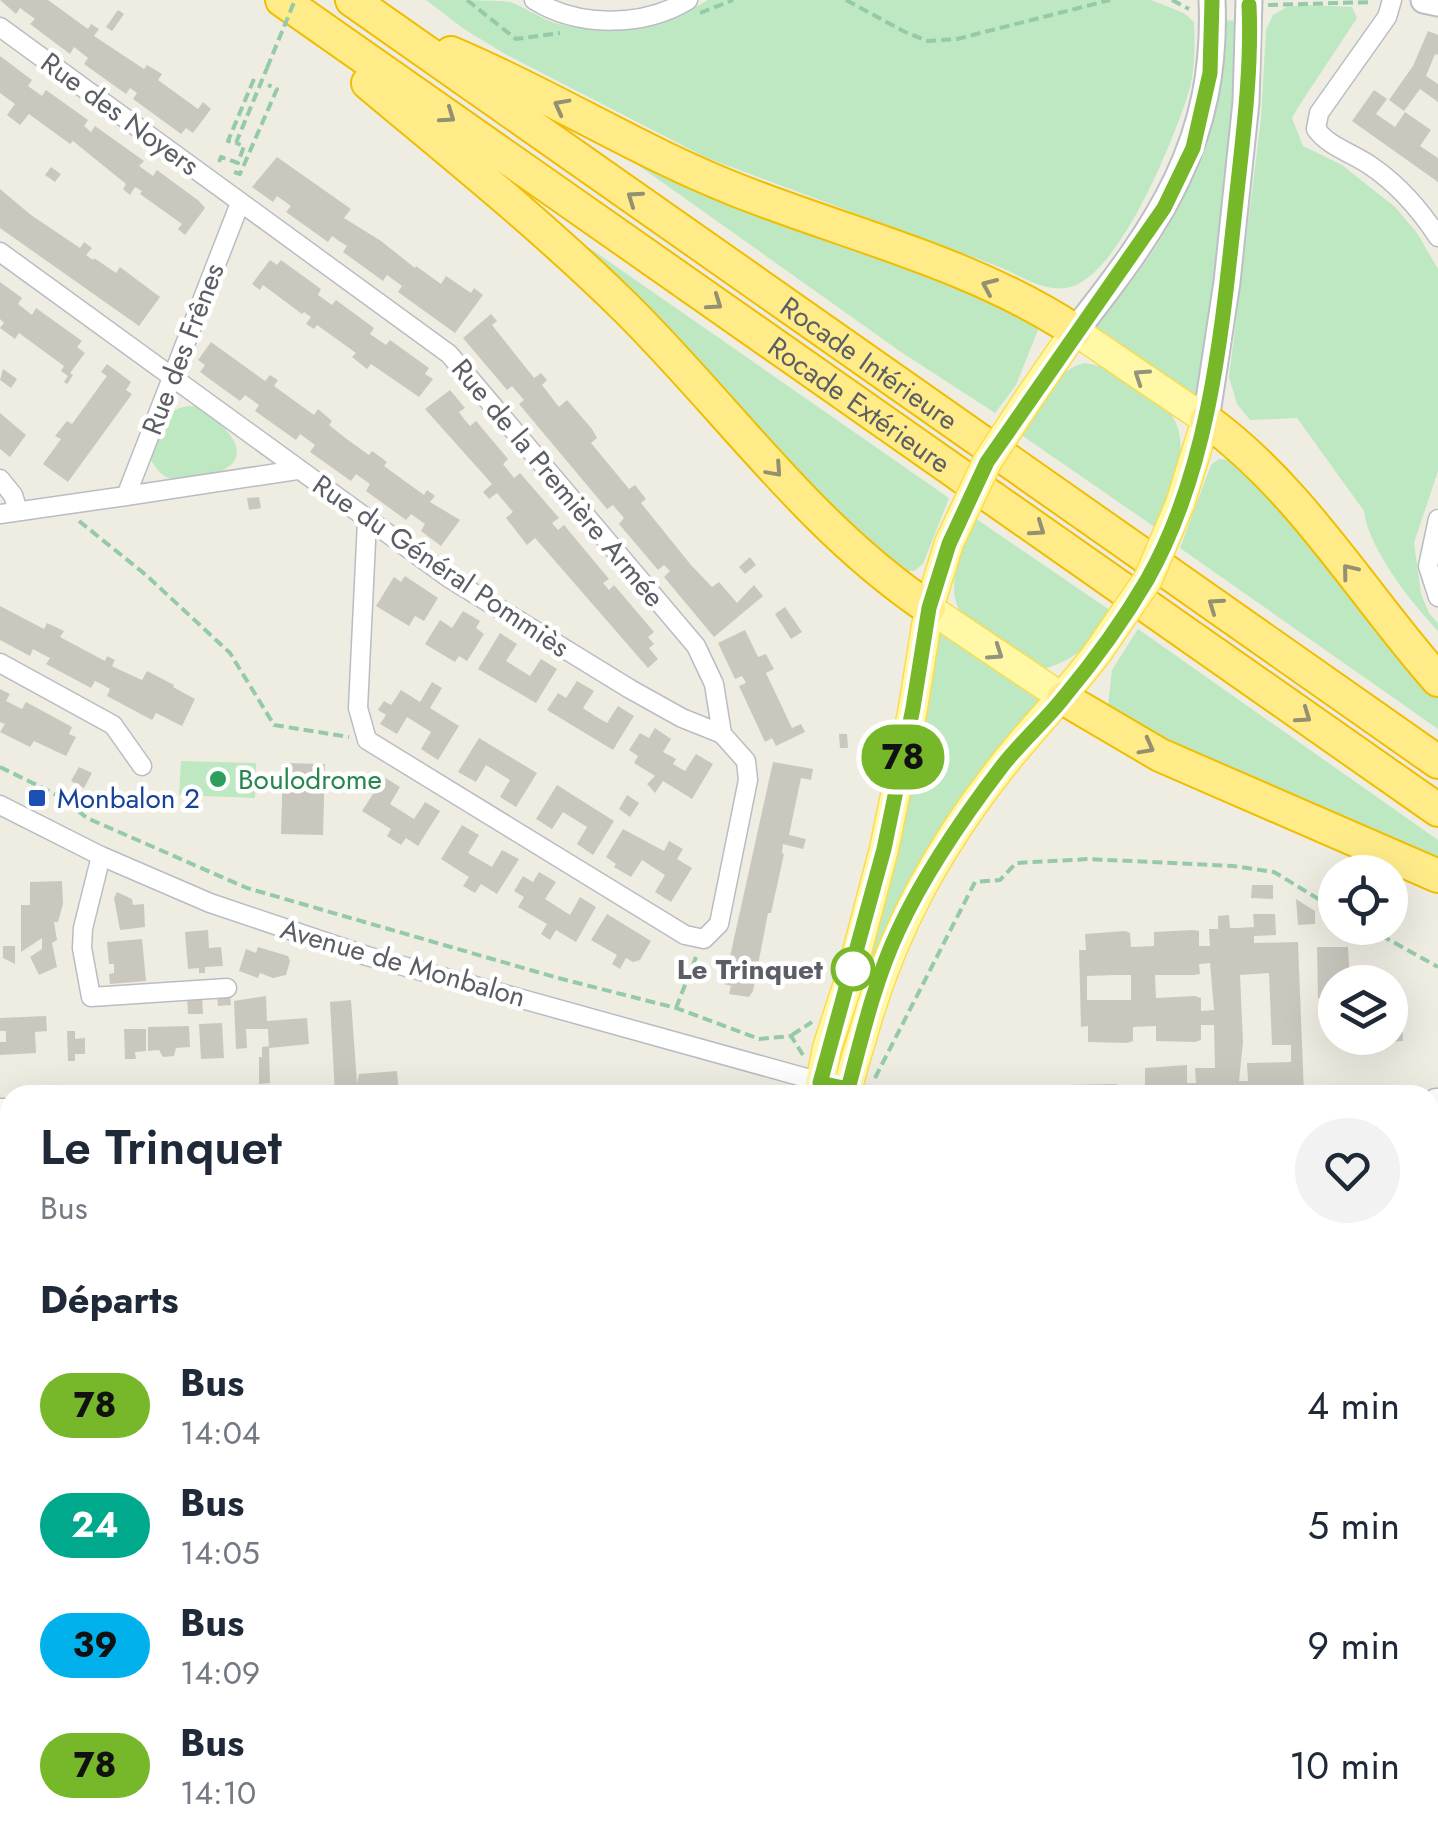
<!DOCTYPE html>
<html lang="fr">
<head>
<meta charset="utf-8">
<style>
	:root { --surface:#fff; --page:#f2f2f3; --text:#1f2937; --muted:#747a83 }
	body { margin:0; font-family:Jost,sans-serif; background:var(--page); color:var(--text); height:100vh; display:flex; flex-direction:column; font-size:38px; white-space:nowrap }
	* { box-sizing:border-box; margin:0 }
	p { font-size:32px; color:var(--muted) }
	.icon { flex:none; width:55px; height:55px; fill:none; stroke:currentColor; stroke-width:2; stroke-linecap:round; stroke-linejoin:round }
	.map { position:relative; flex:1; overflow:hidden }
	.details { position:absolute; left:0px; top:1085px; width:1440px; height:762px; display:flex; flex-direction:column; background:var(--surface); border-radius:30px 30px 0 0; box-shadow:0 10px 40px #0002 }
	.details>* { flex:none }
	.badge { padding:0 20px; border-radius:32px; font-size:35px; line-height:65px }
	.controls { position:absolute; left:1318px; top:855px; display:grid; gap:20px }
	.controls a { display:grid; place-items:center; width:90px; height:90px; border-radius:50%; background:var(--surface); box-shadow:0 10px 40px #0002; font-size:50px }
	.map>.badge { position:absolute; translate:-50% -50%; box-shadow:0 0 0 5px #fff }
	h2 { padding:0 40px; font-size:38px; line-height:90px }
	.round { display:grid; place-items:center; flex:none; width:105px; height:105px; border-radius:52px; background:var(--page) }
	.summary { display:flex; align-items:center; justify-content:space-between; height:170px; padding:0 40px }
	h1 { font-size:48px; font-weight:600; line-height:75px }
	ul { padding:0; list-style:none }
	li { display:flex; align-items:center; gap:30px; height:120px; padding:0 40px }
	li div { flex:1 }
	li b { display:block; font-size:38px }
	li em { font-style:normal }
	li .badge { min-width:110px; font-weight:700; text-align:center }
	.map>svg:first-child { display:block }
	.commercial { fill:#fff9d7 }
	.green { fill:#bde8c1 }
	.building { fill:#cac7bf; fill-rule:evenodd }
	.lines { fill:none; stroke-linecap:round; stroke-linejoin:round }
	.service-casing { stroke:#babcc3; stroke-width:12 }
	.minor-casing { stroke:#babcc3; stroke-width:21 }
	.secondary-casing { stroke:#bbbec5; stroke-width:29 }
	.primary-casing { stroke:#fcdc4e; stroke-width:31 }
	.motorway-casing { stroke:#f1bd00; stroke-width:36 }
	.path { stroke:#95caa9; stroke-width:4; stroke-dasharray:10 5; stroke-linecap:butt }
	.service { stroke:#fff; stroke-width:9 }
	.minor { stroke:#fff; stroke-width:18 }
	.secondary { stroke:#fff; stroke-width:25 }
	.primary { stroke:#fff9a7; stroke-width:28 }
	.motorway { stroke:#ffec89; stroke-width:32 }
	.primary-bridge-casing { stroke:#fcdc4e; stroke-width:31; stroke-linecap:butt }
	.path-bridge { stroke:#95caa9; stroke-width:4; stroke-dasharray:10 5; stroke-linecap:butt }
	.primary-bridge { stroke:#fff9a7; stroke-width:28 }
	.oneway { stroke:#949072 }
	.oneway2 { stroke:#94947c }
	.line-casing { stroke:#fff; stroke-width:22 }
	.line { stroke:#76b82a; stroke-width:15 }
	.leisure-dot { fill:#2e9e5b; stroke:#fff; stroke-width:4 }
	.transit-dot { fill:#1a4fb4; stroke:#fff; stroke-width:4 }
	.stop-dot { fill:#fff; stroke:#76b82a; stroke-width:5 }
	.labels { text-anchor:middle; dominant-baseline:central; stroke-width:9; stroke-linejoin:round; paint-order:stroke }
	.street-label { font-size:28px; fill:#5b5e65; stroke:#fff }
	.leisure-label { font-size:28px; fill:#27864d; stroke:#fff; text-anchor:start }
	.transit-label { font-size:28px; fill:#164399; stroke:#fff; text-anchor:start }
	.stop-label { font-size:28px; font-weight:bold; fill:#5b5e65; stroke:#fff; text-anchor:end }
</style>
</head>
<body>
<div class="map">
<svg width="1438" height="1846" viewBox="0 0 1438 1846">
	<rect width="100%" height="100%" fill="#efede2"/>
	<path class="commercial" d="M932 1838H1241L1245 1846H933Z"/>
	<path class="green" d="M426 0C446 0 493 0 510 2 527 8 542 20 559 24 611 37 663 27 708 0H1151L1184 13 1194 22C1195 44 1195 70 1189 91 1175 137 1118 281 1066 288 1043 291 1022 277 1002 268L707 158 505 54 464 29Z
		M1306 5 1352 7 1357 18 1297 109 1292 118 1303 146 1342 165 1395 207 1417 233 1438 269V471L1414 543 1421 594 1429 613 1438 623V631C1412 604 1368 548 1364 511L1297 418 1250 420 1237 404 1229 377 1261 119 1266 30 1273 15 1287 7Z
		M1222 20 1240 21 1229 187 1198 403 1093 328C1141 275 1184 212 1204 143 1215 104 1216 60 1222 20Z
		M607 143 885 255 1025 317 1038 330 1016 385 995 413 901 352Z
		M542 215 949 498 923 564 914 571 903 570 844 519 733 399Z
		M1085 363C1108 366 1123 377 1141 390 1149 396 1160 402 1167 409 1197 443 1170 493 1156 528L1020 434C1036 409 1054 369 1085 363Z
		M194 406C235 428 264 468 197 477 187 479 176 481 166 477 159 473 155 466 150 459 150 432 166 405 194 406Z
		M1219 459 1230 460 1278 507 1381 633 1438 696V729L1180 548 1211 465Z
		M975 518 1111 611C1090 643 1081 658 1043 669 960 618 930 620 975 518Z
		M936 627 1044 699 1005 744 849 1051 837 1048Z
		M1138 629 1438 840V865L1200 760 1108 706 1112 670Z
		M181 761 256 763 255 798 179 795Z
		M688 1838H886L887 1846H689Z"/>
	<path class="building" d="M0 0H48L88 29 91 24 99 29 94 36 144 69 147 65 162 74 158 80 198 109 203 102 211 109 193 133 186 128 181 134 133 99 137 93 130 88 126 94 84 64 88 58 74 47 70 54 30 24 35 19 20 8 16 14Z
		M118 10 124 14 112 31 106 27Z
		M1428 31 1438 35V55L1435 54 1426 76 1438 84V102L1420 89 1404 111 1389 100 1413 66Z
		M0 56 32 80 28 86 42 96 46 90 88 120 84 126 91 132 95 126 144 161 139 166 153 176 157 170 199 201 205 208 185 235 178 229 182 224 140 194 142 191 135 187 130 195 123 189 126 184 73 141 70 144 29 114 20 125 7 115 15 104 0 93Z
		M1374 90 1387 99 1376 114 1395 127 1405 112 1431 130 1420 146 1438 158V182L1352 121Z
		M277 157 351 209 344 218 381 241 415 268 416 266 441 284 446 276 471 293 474 288 483 295 455 333 398 292 402 286 387 275 383 281 343 252 347 246 339 241 332 236 328 242 286 212 291 206 277 196 273 202 252 187Z
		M51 167 61 174 55 182 45 175Z
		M0 189 31 215 80 248 84 242 92 248 86 255 93 260 94 258 116 273 120 267 160 297 139 326 0 228Z
		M270 260 277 265 281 260 321 289 318 295 332 305 336 300 374 328 370 334 386 345 390 340 429 368 425 374 433 379 419 397 371 364 367 369 352 357 356 353 317 325 314 329 306 324 311 317 304 312 302 314 263 285 260 290 252 284Z
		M0 282 22 298 18 304 32 315 36 308 82 341 77 347 85 353 70 373 73 375 67 384 64 382 68 376 61 371 64 366 19 333 15 339 0 328 4 323 0 319Z
		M491 314 497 321 492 325 534 378 541 373 547 380 542 385 559 407 567 400 592 429 597 438 591 443 629 489 635 485 646 499 641 503 691 565 712 587 719 582 737 603 754 585 763 596 714 637 664 577 670 571 664 565 658 570 619 524 624 518 618 511 613 505 607 509 519 404 524 400 517 392 512 386 507 390 463 338Z
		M211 342 265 381 270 375 278 380 274 386 314 415 318 409 332 421 329 425 348 440 369 455 372 451 379 456 387 462 384 466 424 495 427 490 435 496 430 502 460 520 441 546 421 531 425 524 411 514 406 520 366 491 370 484 356 474 351 481 310 452 315 445 300 434 296 440 255 411 259 405 245 395 240 401 200 372 205 365 198 360Z
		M107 364 131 382 126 390 132 394 68 482 43 464 61 439 55 436 67 421 72 424 107 376 101 372Z
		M3 369 17 379 11 388 0 380Z
		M450 390 465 408 459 412 464 419 470 426 476 421 508 459 503 464 514 478 520 473 559 518 552 523 558 530 564 525 609 579 603 583 609 590 614 585 654 632 648 637 654 644 649 648 658 659 648 668 535 538 527 545 506 518 513 512 497 493 489 499 483 492 492 484 425 409Z
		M0 413 26 435 10 457 0 449Z
		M259 497 261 508 249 510 247 498Z
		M750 557 756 565 745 574 739 567Z
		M405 576 438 598 424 621 415 616 409 626 376 606 394 577 401 582Z
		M0 606 44 629 47 623 64 631 60 637 105 661 107 656 115 660 112 666 120 670 142 680 147 671 174 685 173 687 195 699 182 726 156 713 152 720 107 696 110 689 103 685 95 681 91 688 46 664 50 658 42 654 33 649 30 656 0 640Z
		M785 607 802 632 791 639 775 614Z
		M463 611 480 621 476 628 484 634 467 661 459 656 455 662 425 644 440 620 452 628Z
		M745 630 758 657 766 654 770 662 774 669 766 673 792 728 801 724 805 732 776 746 772 738 765 742 739 686 746 683 742 676 735 679 718 643Z
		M500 633 517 644 506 661 530 676 541 659 557 669 536 703 478 669Z
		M577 681 594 691 583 708 595 716 607 723 618 706 634 716 613 750 547 710 558 693 566 698Z
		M432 682 442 688 430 708 459 726 438 760 421 749 431 732 407 717 397 734 380 724 386 715 378 710 384 701 391 705 401 690 420 702Z
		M0 689 10 694 6 701 22 709 26 702 72 727 69 734 76 737 66 756 34 741 30 747 0 732 5 724 0 722Z
		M655 728 671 739 663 752 676 759 673 764 685 771 696 754 713 764 692 799 663 781 655 793 647 784 655 776 634 763 638 756 629 750 640 733 649 738Z
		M839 734H847L848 748H840Z
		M479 738 537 773 516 807 500 797 510 780 486 765 476 782 458 772Z
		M773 762 813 769 811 780 801 778 789 835 806 839 803 849 783 844 782 853 784 854 771 913H768L753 991 749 997 729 994 731 986 724 984Z
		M283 763 325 764 323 835 281 834Z
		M79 767 92 773 84 788 71 781Z
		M384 777 400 787 390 804 414 819 425 802 440 811 418 846 406 838 401 845 387 836 391 829 362 811Z
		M557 785 614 821 593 855 577 844 587 827 563 812 552 829 536 819Z
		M627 795 639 803 630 817 619 809Z
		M462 825 479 835 468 853 492 867 502 850 519 859 497 894 481 884 475 893 463 886 469 877 441 859Z
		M623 829 664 851 669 841 683 849 677 859 692 868 671 902 655 892 665 875 642 860 631 877 614 867 616 864 606 857Z
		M539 872 556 882 545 899 570 915 580 897 596 907 576 942 556 930 550 940 541 934 547 924 518 907 524 897 514 891 523 876 533 882Z
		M62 881 63 904 58 922H54L57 940 52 943 57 967 39 975 30 957 42 949V938L21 952V905H30V882Z
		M1252 885H1273V899L1251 898Z
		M117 892 132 899 133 905 144 904 145 927 120 930 114 898Z
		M1296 899 1315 911V924L1298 925Z
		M607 914 651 941 640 960 633 962 626 958 620 969 612 964 617 955 591 940Z
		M1253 914H1275L1276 935 1254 936V943L1298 942 1304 1094 1145 1095V1068L1187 1065V1083H1196L1195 1068H1215L1214 1025H1201V1040L1195 1042 1156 1041V1026L1133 1027V1041L1127 1043 1088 1042V1026L1081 1027 1079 950H1086L1085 934 1125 931 1130 933 1131 947 1154 946V932L1193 930 1199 931V946H1210L1209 929H1218V916L1229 915 1230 928H1237L1254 927ZM1210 963 1214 1010 1201 1011V998L1195 996 1156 998 1155 975H1194L1200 974 1199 964ZM1269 973 1272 1045H1291V1062L1247 1063 1248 1081H1239L1243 1042 1240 975ZM1114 975H1131V1000H1087V976Z
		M208 930 209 948 221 947 223 966 205 967V973H199V968L188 969 185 932Z
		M142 939 146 981 110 984 109 974 114 973V964H109L107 942Z
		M3 946H15V964L3 958Z
		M258 947 288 956 290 961 286 975 273 978 260 973 258 978 239 971 246 949 256 953Z
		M1317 947H1348L1350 982H1335V997L1318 998Z
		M202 995 203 1014H188L187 996Z
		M217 995H230L231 1005 218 1006Z
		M266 996 267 1021 307 1018 309 1044 269 1048 268 1029H246L247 1048 236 1049 234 1001Z
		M351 1000 357 1083 359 1074 397 1071 399 1095H335L330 1002Z
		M46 1016 47 1031 35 1032 36 1053 0 1055V1042H6V1031H0V1018Z
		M1402 1019 1403 1041 1351 1044V1038H1390V1020Z
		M222 1023 224 1058 201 1059 199 1024Z
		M189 1026 190 1047 176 1048 174 1056 163 1057 159 1050 148 1051V1027Z
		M124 1029H146V1051L135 1052 136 1059H125Z
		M67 1031H75V1039L85 1038V1054H75V1061H68Z
		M269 1046 270 1083 259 1084V1057H262V1047Z
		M1117 1084V1095H1075L1074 1085Z
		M316 1085 317 1095H300V1086Z
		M974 1085H991V1095H974Z
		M1025 1085 1052 1086V1095H1025Z
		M1389 1088V1095H1342V1090Z
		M10 1131V1166H6L7 1181H0V1132Z
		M1438 1296V1320L1432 1323 1430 1301Z
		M10 1374V1408H0V1375Z
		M9 1473 10 1499H0V1474Z
		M0 1526 10 1535V1575L0 1570Z
		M1438 1587V1612L1430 1599V1590Z
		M0 1639H10V1671H0Z
		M0 1718H10V1808L0 1809Z
		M22 1838H56L64 1839 62 1846H20Z
		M137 1838H168L166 1846H135Z
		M248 1838H269L268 1844 247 1842Z
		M962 1838H1186L1166 1846H966Z
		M1252 1838H1306L1310 1846H1256Z"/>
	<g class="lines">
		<g class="service-casing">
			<path id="service" d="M934 1846H945"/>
		</g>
		<g class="minor-casing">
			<path id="minor" d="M534 0C578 28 644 27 688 0
				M1392 0 1387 17 1319 113 1316 129C1328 146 1350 152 1368 164 1397 183 1419 208 1438 237
				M0 27 449 354 696 646 714 684 722 734
				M0 252 449 578 630 689 682 718 722 734 746 761 748 780 719 924 704 939 685 935 367 740 358 708 367 521
				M0 479 13 495 18 511
				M126 496 297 470
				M0 514 126 496 240 203
				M1438 519 1428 566 1438 597
				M0 663 113 725 142 766
				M0 805 101 856 210 903 367 956 828 1084
				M101 856 83 928 82 948 91 997 227 988
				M1435 1098H1438
				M0 1108H10
				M1430 1214 1438 1212
				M0 1349H10
				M1430 1396 1438 1394
				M1430 1470 1438 1481
				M396 1838 431 1841
				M104 1846 106 1838"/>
		</g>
		<g class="secondary-casing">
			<path id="secondary" d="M1424 0 1438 3
				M1075 331C1159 225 1218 141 1212 0
				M1206 420 1227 282 1246 102 1249 0"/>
		</g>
		<g class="primary-casing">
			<path id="primary" d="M1029 398 1075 331 1206 420 1180 504
				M929 608 1063 698
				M818 1095 827 1048 852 971 884 849 913 708 929 608 949 543
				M847 1095C850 1075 857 1055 863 1035 891 933 938 847 1004 764 1034 726 1069 691 1098 652
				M917 1838 918 1846
				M1431 1846 1438 1843"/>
		</g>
		<g class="motorway-casing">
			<g id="motorway">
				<path id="s1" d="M282 0 1438 810"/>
				<path id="s2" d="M352 0 1438 762"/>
				<path d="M451 53C549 94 639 152 739 191 851 235 974 264 1075 331"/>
				<path d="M368 83C455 156 545 228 626 308 727 408 810 528 929 608"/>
				<path d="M1206 420C1300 488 1362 594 1438 680"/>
				<path d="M1063 698 1160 755 1438 876"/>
			</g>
		</g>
		<path class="path" d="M467 0 516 39 560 33
			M846 0 905 32 928 41 957 39 1110 0
			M1172 0 1189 9
			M1268 5 1373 2
			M700 13 733 0
			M254 79 228 141 236 143 267 68
			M219 162 221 157 238 163 244 146 236 143
			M234 172 240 174 277 89 268 85
			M79 521 146 575 230 653 274 725 349 737
			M0 767 59 796 87 818 247 888 558 978 676 1008 759 1039 791 1036 803 1055
			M1368 928 1438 967
			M676 1008 696 957
			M792 1035 812 1022
			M875 1078 975 882 1000 880 1016 863 1089 859 1233 866 1274 872 1335 909
			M1382 1846 1403 1838"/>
		<use href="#service" class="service"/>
		<use href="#minor" class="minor"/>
		<use href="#secondary" class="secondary"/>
		<use href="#primary" class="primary"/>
		<use href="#motorway" class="motorway"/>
		<g class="primary-bridge-casing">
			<path id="primary-bridge" d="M949 543 987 462 1029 398
				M1098 652 1148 579 1180 504"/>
		</g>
		<path class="path-bridge" d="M267 68 295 0"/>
		<use href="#primary-bridge" class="primary-bridge"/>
	</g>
	<defs><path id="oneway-chevron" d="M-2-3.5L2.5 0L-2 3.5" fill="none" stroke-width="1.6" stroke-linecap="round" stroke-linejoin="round" transform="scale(2.5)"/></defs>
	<g class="oneway">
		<use href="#oneway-chevron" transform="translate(561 106) rotate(-152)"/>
		<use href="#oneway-chevron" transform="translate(448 116) rotate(35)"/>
		<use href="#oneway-chevron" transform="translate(634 198) rotate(-145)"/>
		<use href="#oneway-chevron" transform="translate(989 286) rotate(-156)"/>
		<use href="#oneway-chevron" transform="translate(715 303) rotate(35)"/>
		<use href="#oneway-chevron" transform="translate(775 470) rotate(48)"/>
		<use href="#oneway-chevron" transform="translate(1038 529) rotate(35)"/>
		<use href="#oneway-chevron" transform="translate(1349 571) rotate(-129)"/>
		<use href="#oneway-chevron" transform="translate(1215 605) rotate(-145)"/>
		<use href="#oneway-chevron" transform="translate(1304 716) rotate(35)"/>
		<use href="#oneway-chevron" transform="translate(1147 747) rotate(28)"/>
	</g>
	<g class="oneway2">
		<use href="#oneway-chevron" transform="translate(1141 376) rotate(-146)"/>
		<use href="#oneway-chevron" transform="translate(996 653) rotate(34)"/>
	</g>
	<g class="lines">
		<g class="line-casing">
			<path id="line" d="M1212 0 1210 73 1193 148 1164 208 987 462 949 544 929 608 913 708 884 849 820 1083 848 1089C862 1036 875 980 898 931 925 872 964 816 1003 765 1022 741 1045 721 1064 697 1094 661 1123 621 1147 580 1211 467 1222 327 1236 201 1243 136 1252 70 1249 5"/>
		</g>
		<use href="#line" class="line"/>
	</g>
	<circle class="leisure-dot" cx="218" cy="779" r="10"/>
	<rect class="transit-dot" x="27" y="788" width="20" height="20" rx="5"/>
	<circle class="stop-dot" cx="853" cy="969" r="20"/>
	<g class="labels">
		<g class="street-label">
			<text transform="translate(120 114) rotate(36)">Rue des Noyers</text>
			<text transform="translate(183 349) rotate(-69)">Rue des Frênes</text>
			<text stroke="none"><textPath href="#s2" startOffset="632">Rocade Intérieure</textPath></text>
			<text stroke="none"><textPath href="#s1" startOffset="705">Rocade Extérieure</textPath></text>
			<text transform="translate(558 483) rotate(50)">Rue de la Première Armée</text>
			<text transform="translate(441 566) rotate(34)">Rue du Général Pommiès</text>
			<text transform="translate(403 963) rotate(16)">Avenue de Monbalon</text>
		</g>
		<g class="leisure-label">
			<text x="238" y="779">Boulodrome</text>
		</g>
		<g class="transit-label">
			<text x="57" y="798">Monbalon 2</text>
		</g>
		<g class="stop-label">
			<text x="823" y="969">Le Trinquet</text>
		</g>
	</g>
</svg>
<div class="controls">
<a><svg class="icon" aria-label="locate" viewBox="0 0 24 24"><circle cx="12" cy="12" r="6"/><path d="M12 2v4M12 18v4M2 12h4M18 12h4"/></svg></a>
<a><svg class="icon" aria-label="layers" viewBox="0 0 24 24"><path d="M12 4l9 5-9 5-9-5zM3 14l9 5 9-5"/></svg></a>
</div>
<b class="badge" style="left:903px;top:757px;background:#76b82a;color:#111">78</b>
<section class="details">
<div class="summary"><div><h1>Le Trinquet</h1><p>Bus</p></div><a class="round"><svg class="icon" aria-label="heart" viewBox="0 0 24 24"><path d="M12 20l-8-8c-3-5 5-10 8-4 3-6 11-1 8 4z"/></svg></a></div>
<h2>Départs</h2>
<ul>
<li><span class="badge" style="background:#76b82a;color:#111">78</span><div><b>Bus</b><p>14:04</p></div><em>4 min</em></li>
<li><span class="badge" style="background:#00a98b;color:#fff">24</span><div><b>Bus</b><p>14:05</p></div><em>5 min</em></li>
<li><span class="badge" style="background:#00b1eb;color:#111">39</span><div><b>Bus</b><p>14:09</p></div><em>9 min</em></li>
<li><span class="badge" style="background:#76b82a;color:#111">78</span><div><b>Bus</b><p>14:10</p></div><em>10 min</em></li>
</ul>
</section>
</div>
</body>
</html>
